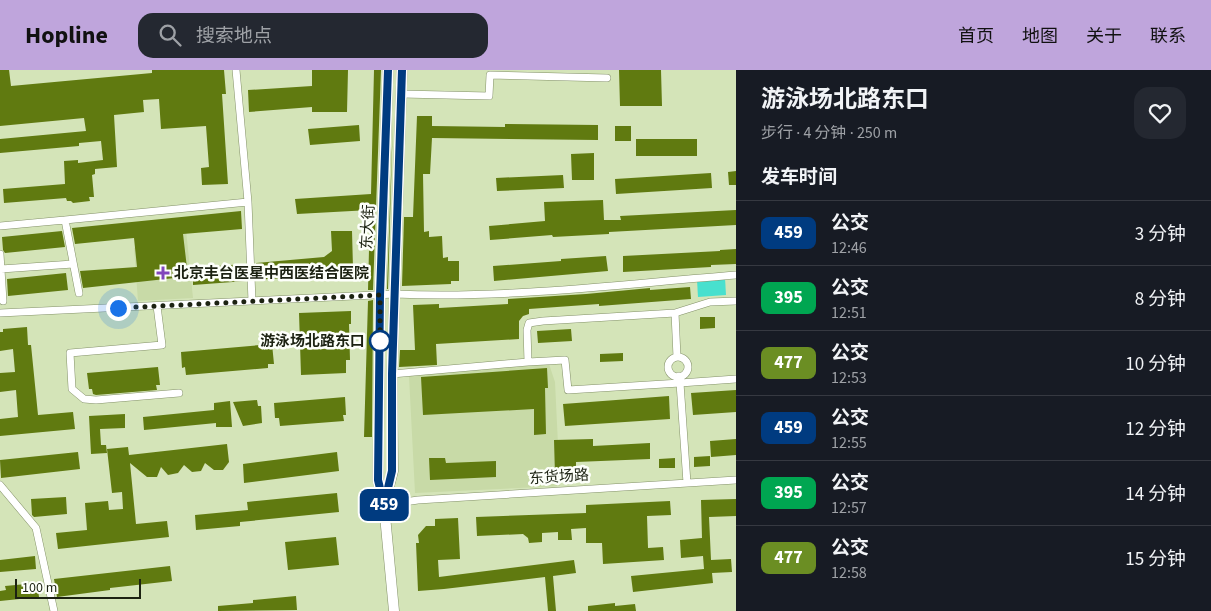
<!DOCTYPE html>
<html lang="zh">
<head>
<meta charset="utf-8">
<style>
	:root { --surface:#171b24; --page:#242831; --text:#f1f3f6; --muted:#9ea1a6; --line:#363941; --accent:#bfa5dc }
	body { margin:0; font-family:"Source Sans 3","Noto Sans SC",sans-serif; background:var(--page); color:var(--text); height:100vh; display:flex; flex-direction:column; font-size:19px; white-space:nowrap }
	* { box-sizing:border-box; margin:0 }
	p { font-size:16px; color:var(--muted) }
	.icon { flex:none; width:28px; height:28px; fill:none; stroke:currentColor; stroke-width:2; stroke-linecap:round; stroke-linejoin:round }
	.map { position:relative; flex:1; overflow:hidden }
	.sheet { display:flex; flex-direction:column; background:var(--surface); width:475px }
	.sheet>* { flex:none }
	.badge { padding:0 10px; border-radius:8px; font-size:18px; line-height:32px }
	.scale { position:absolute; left:15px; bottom:12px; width:126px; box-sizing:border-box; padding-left:5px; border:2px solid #1c2212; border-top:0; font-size:14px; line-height:18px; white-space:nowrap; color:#1c2212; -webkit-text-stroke:4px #fdfffa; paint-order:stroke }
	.you { position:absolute; width:25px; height:25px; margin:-12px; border:4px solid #fff; border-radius:50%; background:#1a73e8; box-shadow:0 0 0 8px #1a73e833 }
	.map>.badge { position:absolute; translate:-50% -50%; box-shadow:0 0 0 2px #fff }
	h2 { padding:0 25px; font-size:19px; line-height:45px }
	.round { display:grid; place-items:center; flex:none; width:52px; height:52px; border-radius:15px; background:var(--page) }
	.summary { display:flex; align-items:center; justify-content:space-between; height:85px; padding:0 25px }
	h1 { font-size:24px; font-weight:700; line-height:38px }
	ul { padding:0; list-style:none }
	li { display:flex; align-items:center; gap:15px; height:65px; padding:0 25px; border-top:1px solid var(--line) }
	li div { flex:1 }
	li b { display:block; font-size:19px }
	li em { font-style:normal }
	li .badge { min-width:55px; font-weight:700; text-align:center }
	header { display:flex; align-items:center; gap:30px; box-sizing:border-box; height:70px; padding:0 25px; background:var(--accent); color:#111 }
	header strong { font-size:24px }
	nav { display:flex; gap:28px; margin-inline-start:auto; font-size:18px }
	.search { width:350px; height:45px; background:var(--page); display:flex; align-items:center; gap:12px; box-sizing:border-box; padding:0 18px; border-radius:15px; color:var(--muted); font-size:19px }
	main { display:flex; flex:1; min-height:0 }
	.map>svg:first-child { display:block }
	.built { fill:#c8daa7 }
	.water { fill:#48e0ce }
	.building { fill:#607a10 }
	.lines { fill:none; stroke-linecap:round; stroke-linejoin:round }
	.street-casing { stroke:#839168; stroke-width:8 }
	.secondary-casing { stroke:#839168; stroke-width:11 }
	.street { stroke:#fff; stroke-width:7 }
	.secondary { stroke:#fff; stroke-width:10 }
	.line-casing { stroke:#fff; stroke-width:11 }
	.line { stroke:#003b80; stroke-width:8 }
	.walk { stroke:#1c2212; stroke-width:5; stroke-dasharray:0 9 }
	.poi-dot { fill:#8146bc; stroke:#fdfffa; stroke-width:2 }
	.stop-dot { fill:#fff; stroke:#003b80; stroke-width:2.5 }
	.labels { text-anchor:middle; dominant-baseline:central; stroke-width:5; stroke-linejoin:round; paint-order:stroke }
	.street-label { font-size:15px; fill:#1c2212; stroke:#fdfffa }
	.poi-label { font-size:15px; font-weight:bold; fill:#1c2212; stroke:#fdfffa; text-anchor:start }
	.stop-label { font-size:15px; font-weight:bold; fill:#1c2212; stroke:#fdfffa; text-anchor:end }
</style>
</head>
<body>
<header>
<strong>Hopline</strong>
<div class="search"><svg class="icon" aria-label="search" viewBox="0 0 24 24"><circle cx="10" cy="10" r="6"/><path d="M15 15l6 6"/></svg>搜索地点</div>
<nav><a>首页</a><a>地图</a><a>关于</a><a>联系</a></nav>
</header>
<main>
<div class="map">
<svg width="736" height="541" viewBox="0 0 736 541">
	<rect width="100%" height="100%" fill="#d4e4b8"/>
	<path class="built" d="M185 150 193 228 138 231 134 178Z
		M549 294 555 312 560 416 415 423 409 306Z"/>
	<path class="water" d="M725 208 726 225 698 227 697 210Z"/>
	<path class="building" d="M0 0H9L11 16 152 3V0H224L226 24H222L228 114 202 115 201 98 209 97 206 56 161 59 159 29 143 30 144 42 114 45 117 97 95 99V104L92 105 94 127H89L90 131 73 133 71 131H67L66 128 4 133 3 119 65 114 64 91 78 90V93L103 90 101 71 79 73V76L0 83V69L86 61 84 48 0 56Z
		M312 0H348L347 42H312V37L249 42 248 20 312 16Z
		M374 0H381L373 220H368L370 140 297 144 295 129 371 124Z
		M619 0H661L662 36H620Z
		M417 46H432V56L505 57V54L598 55V70L432 68 430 104H423L424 162 429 161V167L442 166 443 188 448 187V191H459V211H451V214L402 216 404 147H413Z
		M393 48 388 219H387Z
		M359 55 360 71 310 75 308 59Z
		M615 56H631V71H615Z
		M636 69H697V86H636Z
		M594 83V110H572L571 84Z
		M736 101V115H729L728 102Z
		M711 103 712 118 616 124 615 109Z
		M563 105 564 118 497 121 496 108Z
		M603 130 604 150H621L620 146 736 140V155L609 162V164L553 167 552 165 490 170 489 156 545 151 544 132Z
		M241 141 242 159 183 164 187 198 245 194 246 211 193 215V206L83 218 80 201 137 197 134 168 75 174 72 158Z
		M62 161 65 177 5 183 3 180 2 167Z
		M331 161H352L353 198 346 206 311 207V206L256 210V193L324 187 332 181Z
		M736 179V194L711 195V197L623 202V186L720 181V180Z
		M606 186 608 201 494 211 493 196 561 191V189Z
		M66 203 68 220 8 226 7 209Z
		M690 217 691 229 599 236V234L529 239V244L523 246 519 251V269L436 274 437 295 399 297 400 280H415L413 235 439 234V238L508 234V229L586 224 650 218V220Z
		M373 230 372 367H364L368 231Z
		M351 241V254H349L350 290H346V303L301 305 299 243Z
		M700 247H715V258L700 259Z
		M27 257 28 275H31L38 345 73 342 75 359 0 366V349L18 347 16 320 0 322V303L15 302 13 279 0 281V262H3V259Z
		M571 259 572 271 538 273 537 261Z
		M272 274 274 294H268V298L186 305 185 297 182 298 181 282Z
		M623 283V291L600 292V284Z
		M158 297 160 315H156L157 320 96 325 93 324 92 319H89L87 303Z
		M547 298 548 318H545L546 364 534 365V339L423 345 421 307Z
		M736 320V342L693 345 691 323Z
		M669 326 670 349 565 356 563 334Z
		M345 327 346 345H343L344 351 280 356 279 348H275L274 333Z
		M257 330 258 336H261L262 353 243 356 233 332Z
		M230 331 232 357H216V353L144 360 143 347 214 340V333Z
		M125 344V358L100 359 101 375H106L107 383 91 384 89 346Z
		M593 369V376L650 373V389L576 392V405H555L554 370Z
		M736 369V385L711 387 710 371Z
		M227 374 229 392 223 400H214L205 393 201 401 192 402 184 395 178 403 168 405 161 397 157 407H147L130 393 136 454 167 451 169 467 58 479 56 463 87 460 85 433 108 431 109 440 123 439 122 422 112 423 107 379 128 377 129 385Z
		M78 382 80 399 1 408 0 390Z
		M337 382 339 401 244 413 243 394Z
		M710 386V396L694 397V387Z
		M429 388H445L446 393 496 391V407L430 410Z
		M675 388V398H659V389Z
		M337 423 339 442 240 452V456L196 460 195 445 248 440 247 432Z
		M66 427 67 444 34 447 32 445 31 429Z
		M736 429V446L709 447 711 490 731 489 732 502 712 503 713 513 633 522 631 506 704 499 703 486 681 488 680 470 702 468 701 430Z
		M670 431 671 445 647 446 648 478 663 477 664 490 603 494 602 473H586V458L571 459 572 470H558V462L542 463V472L529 473 528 468 523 464 477 466 476 447 586 443V435Z
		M458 448 460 489 438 490 439 507 574 490 576 503 553 506 556 541H548L545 507 444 519 418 521 416 473H419L418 465 426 456H435V449Z
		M336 467 339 495 288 500 285 472Z
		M35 486 36 499 0 502V490Z
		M170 496 172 511 110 518V520L57 527 54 509Z
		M37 513 39 527 0 531V521L6 520 5 516Z
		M296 526 297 540 218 541V536L253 533V530Z
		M615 533V536L635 534 636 541H588V536Z"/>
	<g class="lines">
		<g class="street-casing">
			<path id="street" d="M402 24 489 26 490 5 607 8
				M248 132 252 231
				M65 150 248 132 236 0
				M0 156 65 150 79 223
				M0 184 3 231
				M1 199 73 194
				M157 236 162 275 70 283 72 319 84 329 96 330 179 323
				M0 243 395 224C508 229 623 214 736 205
				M675 243 677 287
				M668 297a10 10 0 1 1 20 0a10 10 0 1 1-20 0Z
				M528 292 565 290 568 320 680 313 687 413
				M392 304 528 292 527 260 529 253 543 251 675 243 710 232 736 231
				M679 306 680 313 736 309
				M0 415 36 458 54 541
				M384 435 418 430 736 410"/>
		</g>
		<g class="secondary-casing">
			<path id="secondary" d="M388 0 380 225 378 410 384 435 394 541
				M385 432 393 401 392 304 402 0"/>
		</g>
		<use href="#street" class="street"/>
		<use href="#secondary" class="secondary"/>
	</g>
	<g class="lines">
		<g class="line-casing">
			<path id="line" d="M388 0 380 225 378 410 384 435 392 401V304L402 0"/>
		</g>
		<use href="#line" class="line"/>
		<path class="walk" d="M118 238 380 225V271"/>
	</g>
	<path class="poi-dot" d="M160.5 195.5h5v5h5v5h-5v5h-5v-5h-5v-5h5z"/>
	<circle class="stop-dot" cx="380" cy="271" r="10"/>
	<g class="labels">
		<g class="street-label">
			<text transform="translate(368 157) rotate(-87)">东大街</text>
			<text transform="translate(559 407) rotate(-4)">东货场路</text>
		</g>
		<g class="poi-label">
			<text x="174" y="203">北京丰台医星中西医结合医院</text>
		</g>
		<g class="stop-label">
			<text x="365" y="271">游泳场北路东口</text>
		</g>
	</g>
</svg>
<div class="scale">100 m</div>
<div class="you" style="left:118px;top:238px"></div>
<b class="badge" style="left:384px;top:435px;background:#003b80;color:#fff">459</b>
</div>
<section class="sheet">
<div class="summary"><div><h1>游泳场北路东口</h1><p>步行 · 4 分钟 · 250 m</p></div><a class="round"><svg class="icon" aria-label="heart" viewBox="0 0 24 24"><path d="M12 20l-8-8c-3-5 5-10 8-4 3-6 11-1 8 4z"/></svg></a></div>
<h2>发车时间</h2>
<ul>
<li><span class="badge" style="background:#003b80;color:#fff">459</span><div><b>公交</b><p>12:46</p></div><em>3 分钟</em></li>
<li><span class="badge" style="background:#00a651;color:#fff">395</span><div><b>公交</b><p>12:51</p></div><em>8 分钟</em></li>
<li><span class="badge" style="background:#6b8e23;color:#fff">477</span><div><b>公交</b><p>12:53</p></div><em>10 分钟</em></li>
<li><span class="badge" style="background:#003b80;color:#fff">459</span><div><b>公交</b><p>12:55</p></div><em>12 分钟</em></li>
<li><span class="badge" style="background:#00a651;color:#fff">395</span><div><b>公交</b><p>12:57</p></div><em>14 分钟</em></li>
<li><span class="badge" style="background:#6b8e23;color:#fff">477</span><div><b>公交</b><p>12:58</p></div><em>15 分钟</em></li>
</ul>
</section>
</main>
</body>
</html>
